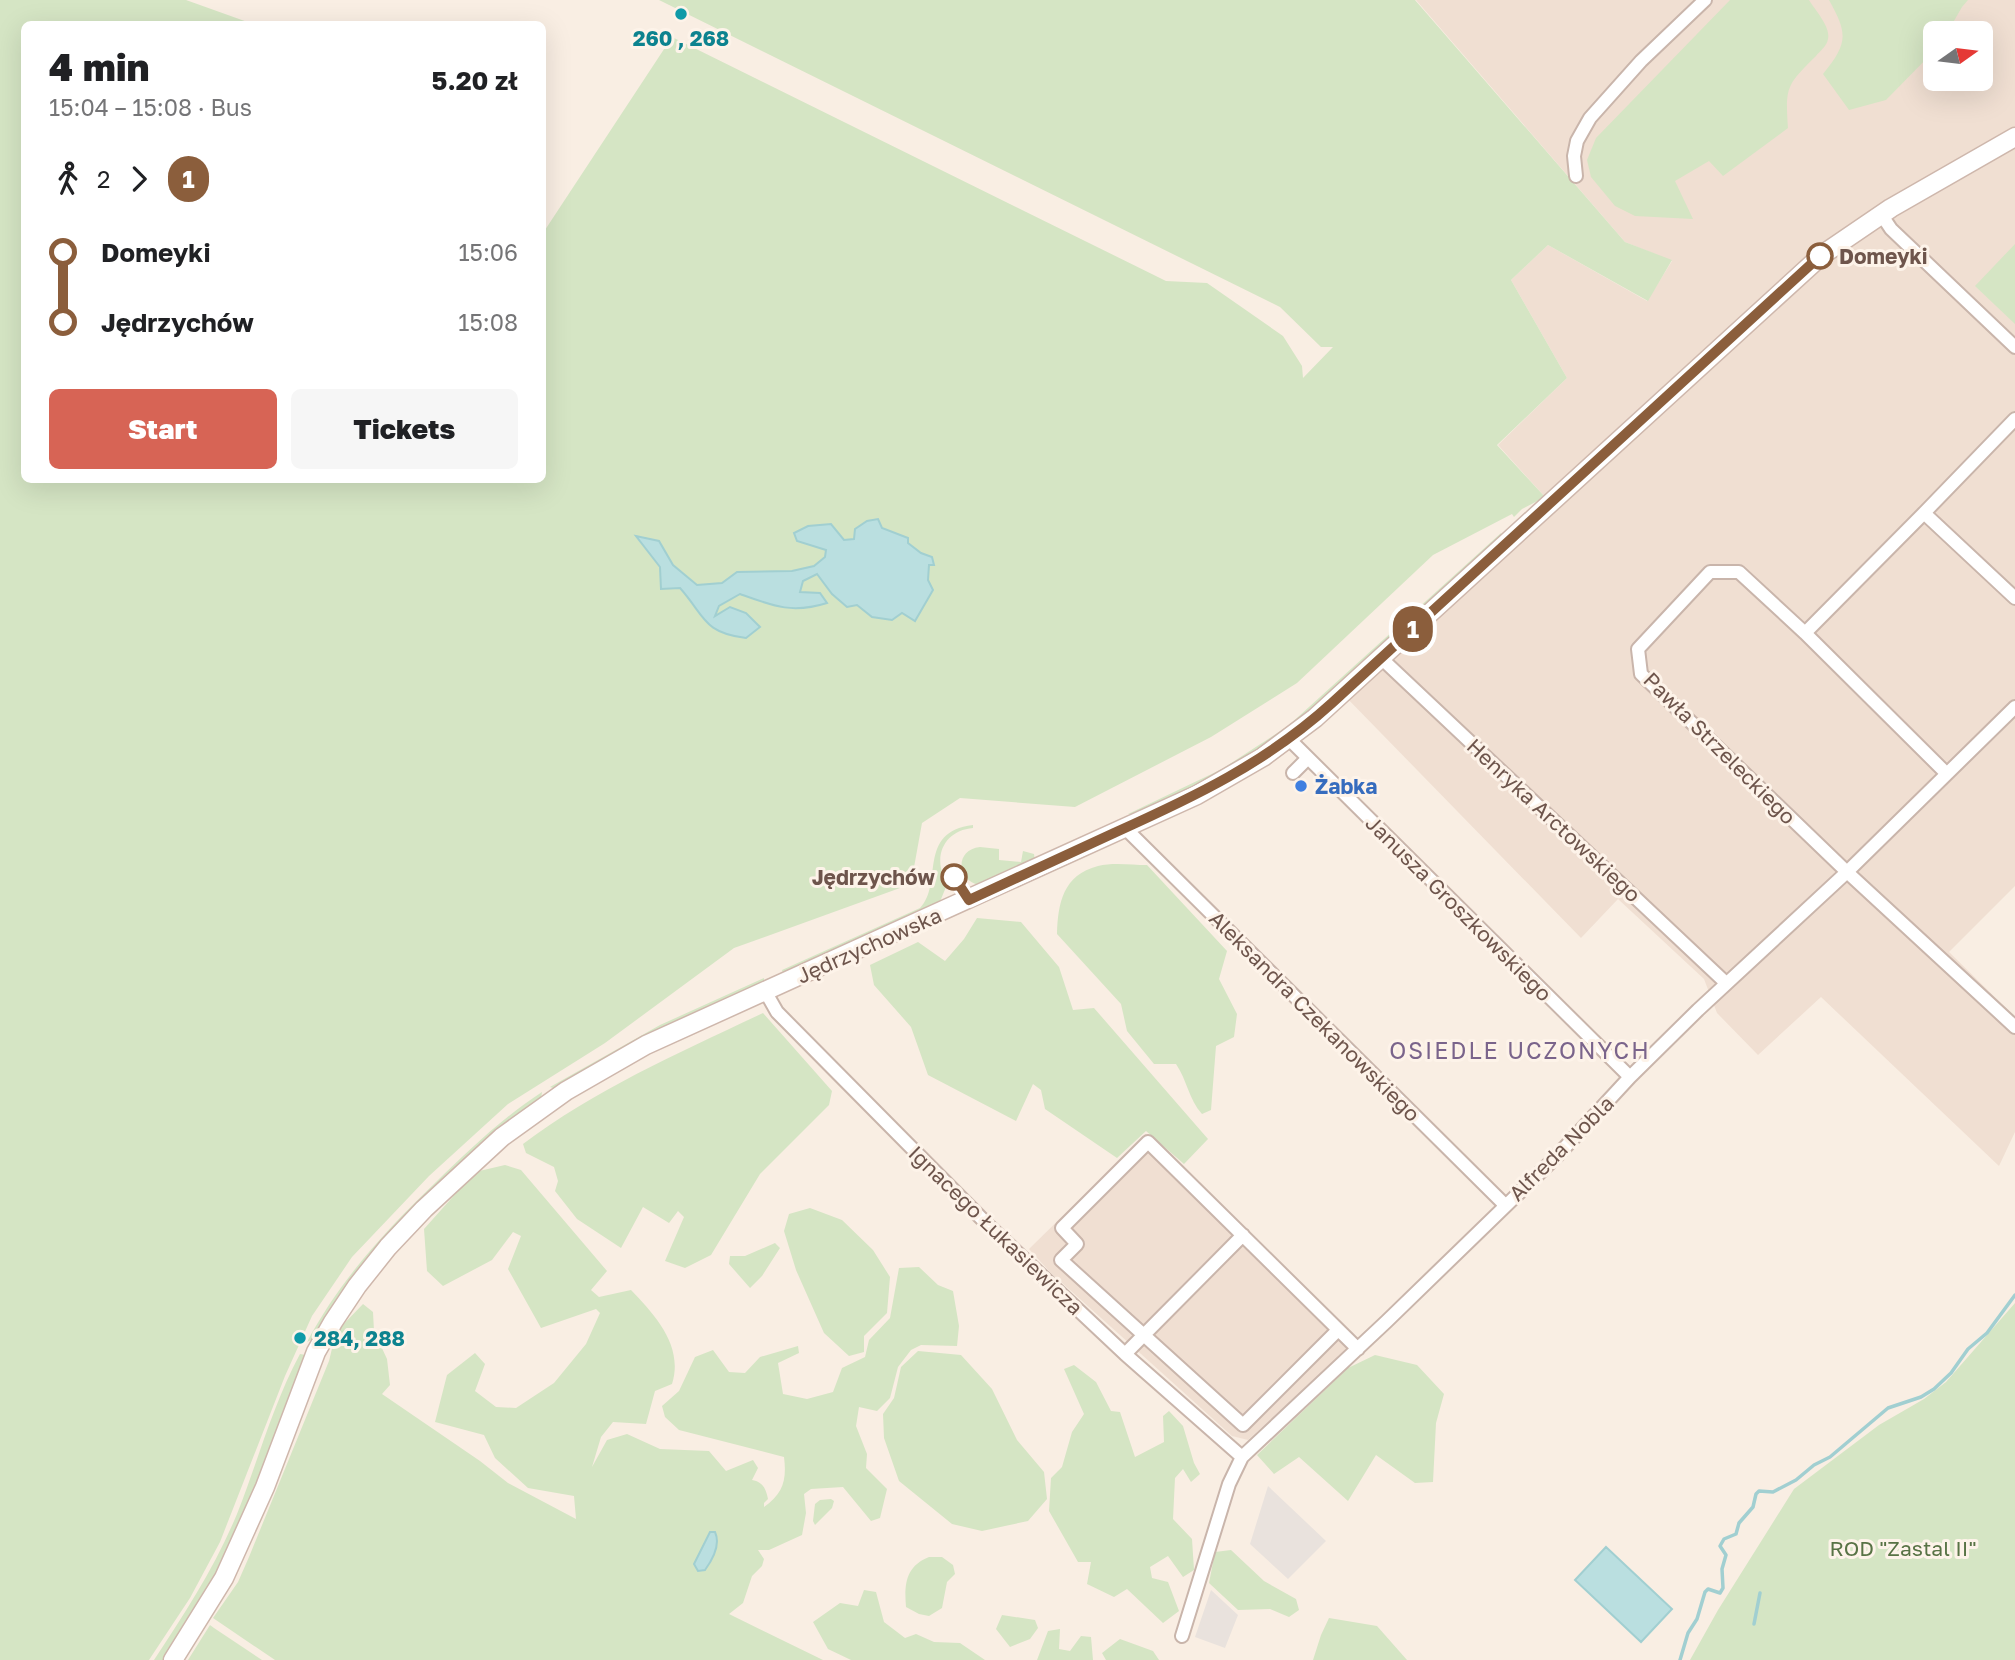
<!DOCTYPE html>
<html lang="en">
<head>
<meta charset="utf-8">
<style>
	:root { --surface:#fff; --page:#f6f6f6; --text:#202124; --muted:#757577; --accent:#d76455 }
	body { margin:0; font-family:"Golos Text",sans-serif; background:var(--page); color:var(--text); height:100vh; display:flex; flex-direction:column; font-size:26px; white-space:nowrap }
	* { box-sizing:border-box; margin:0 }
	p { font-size:23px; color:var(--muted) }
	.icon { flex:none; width:38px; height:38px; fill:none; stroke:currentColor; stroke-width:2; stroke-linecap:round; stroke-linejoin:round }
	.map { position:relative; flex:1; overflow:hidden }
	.panel { position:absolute; left:21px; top:21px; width:525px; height:462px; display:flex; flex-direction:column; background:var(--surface); border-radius:10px; box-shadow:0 7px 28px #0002 }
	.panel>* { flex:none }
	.badge { padding:0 14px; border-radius:23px; font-size:24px; line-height:46px }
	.needle { width:46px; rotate:76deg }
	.buttons { position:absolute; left:1923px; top:21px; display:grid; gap:14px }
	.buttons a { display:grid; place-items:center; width:70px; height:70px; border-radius:10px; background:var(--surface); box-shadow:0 7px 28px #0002; font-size:35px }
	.map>.badge { position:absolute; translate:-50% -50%; box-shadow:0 0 0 4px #fff }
	.legs { display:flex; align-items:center; gap:10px; height:77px; padding:0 28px; font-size:23px }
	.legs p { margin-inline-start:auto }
	.summary { display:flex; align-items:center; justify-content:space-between; height:119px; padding:0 28px }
	h1 { font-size:38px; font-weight:800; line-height:52px }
	.action { display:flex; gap:14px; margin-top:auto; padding:14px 28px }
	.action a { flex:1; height:80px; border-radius:10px; background:var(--accent); color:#fff; font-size:28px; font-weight:800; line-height:80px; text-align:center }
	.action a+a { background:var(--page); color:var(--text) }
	ul { padding:0 28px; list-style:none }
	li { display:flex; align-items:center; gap:24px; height:70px; font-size:26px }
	li i { display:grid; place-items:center; width:10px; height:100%; margin:0 9px; background:currentColor }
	li i::after { content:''; width:18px; height:18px; margin:-9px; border:5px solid; border-radius:50%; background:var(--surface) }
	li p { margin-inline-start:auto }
	li:first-child i { background:linear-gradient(#0000 50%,currentColor 0) }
	li:last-child i { background:linear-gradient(currentColor 50%,#0000 0) }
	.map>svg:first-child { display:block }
	.residential { fill:#f0dfd2; fill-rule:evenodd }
	.industrial { fill:#e9e2dd }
	.green { fill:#d5e5c4 }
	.water { fill:#badfe0; stroke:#a1cfd1; stroke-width:2 }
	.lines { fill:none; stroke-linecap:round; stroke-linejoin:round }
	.stream { stroke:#a1cfd1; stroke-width:3.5 }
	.minor-casing { stroke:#c9b5ab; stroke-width:16 }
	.secondary-casing { stroke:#ceb7ac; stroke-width:21 }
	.minor { stroke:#fff; stroke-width:12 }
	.secondary { stroke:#fff; stroke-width:18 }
	.line-1-casing { stroke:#fff; stroke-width:16 }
	.line-1 { stroke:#8b5e3c; stroke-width:10 }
	.culture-dot { fill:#0f9aa8; stroke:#fdf3e9; stroke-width:2.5 }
	.stop-1-dot { fill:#fff; stroke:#8b5e3c; stroke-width:3.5 }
	.shop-dot { fill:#3f7fe0; stroke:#fdf3e9; stroke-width:2.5 }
	.labels { text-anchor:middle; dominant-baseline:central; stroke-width:6; stroke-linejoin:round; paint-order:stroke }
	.culture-label { font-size:21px; font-weight:bold; fill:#0d838f; stroke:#fdf3e9 }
	.stop-label { font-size:21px; font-weight:bold; fill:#6e554c; stroke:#fdf3e9; text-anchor:start }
	.street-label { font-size:21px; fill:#6e554c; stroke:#fdf3e9 }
	.shop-label { font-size:21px; font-weight:bold; fill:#366cbe; stroke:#fdf3e9; text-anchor:start }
	.park-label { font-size:21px; fill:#587345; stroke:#fdf3e9 }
	.neighbourhood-label { font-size:23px; letter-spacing:2px; fill:#7a648b; stroke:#fdf3e9 }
</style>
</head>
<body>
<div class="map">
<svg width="2015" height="1660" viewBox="0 0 2015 1660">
	<rect width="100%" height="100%" fill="#f9eee3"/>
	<path class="residential" d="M1416 0H2015V886L1949 952 2015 1017V1132L1999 1166 1821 997 1758 1055 1717 1013 1704 979 1618 899 1581 938 1339 690 1546 498 1498 445 1567 378 1511 280 1548 245 1647 301 1672 261 1625 242ZM1936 33H1981V79H1936Z
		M1146 1134 1357 1340 1248 1440 1232 1436 1050 1272 1029 1249Z"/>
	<path class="industrial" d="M1268 1486 1326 1541 1288 1579 1250 1544Z
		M1211 1590 1238 1615 1225 1648 1195 1637Z"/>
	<path class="green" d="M0 0H186L253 24H24V480H542L543 233 672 37 1166 281 1207 283 1283 336 1302 366 1303 378 1333 347H1321L1280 307 659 0H1415L1625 242 1672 260 1648 301 1548 245 1511 280 1567 378 1497 445 1545 497 1522 509 1514 517 1512 514 1433 555 1297 683 1211 737 1075 807 960 798 922 823 911 884 734 948 605 1043 508 1104 429 1176 352 1257 312 1316 285 1376 220 1542 190 1598 149 1660H0Z
		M1730 0H1809C1815 10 1831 27 1828 39 1827 46 1820 51 1816 56 1787 85 1785 86 1788 128L1723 176 1709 161 1675 181 1693 219 1635 216 1615 206 1591 177 1587 160 1596 138Z
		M1829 0H1968L1962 7 1947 33H1936L1935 50 1886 100 1849 110 1823 74C1848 43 1848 34 1829 0Z
		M2015 244V324L1975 286Z
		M1501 533 1502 536 1310 711C1252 757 1201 784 1134 814H1128L1222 769 1288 726Z
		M973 825V828C948 830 934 851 943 875L940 877 946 887 939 904 784 976 782 970 920 908C944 884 916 832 973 825Z
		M980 847 999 849V860L1021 862 1023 851 1034 854 1035 861 979 885C956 879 955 850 980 847Z
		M1147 865 1227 951 1219 979 1237 1014 1234 1037 1216 1046 1211 1110 1202 1114C1189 1100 1187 1080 1176 1064H1154L1127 1031 1121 1004 1057 934C1058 903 1063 875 1098 866 1113 862 1132 865 1147 865Z
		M977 918 1021 922 1059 967 1073 1010 1094 1008 1208 1139 1184 1164 1146 1131 1117 1158 1045 1109 1041 1090 1033 1084 1016 1121 928 1075 911 1027 874 985 870 965 918 942 945 961 964 939Z
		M764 978V983L556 1089 550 1087 660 1025Z
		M763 1013 832 1091 829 1105 760 1174 711 1255 685 1268 665 1261 684 1217 678 1211 669 1223 643 1207 621 1248 577 1219 555 1191 558 1181 554 1167 526 1153 523 1144C596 1089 681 1052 763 1013Z
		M542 1092 541 1099 522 1113 315 1338 307 1342C340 1280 385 1231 435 1183 469 1150 502 1118 542 1092Z
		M505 1165 521 1170 607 1271 591 1290 599 1297 631 1290C655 1315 684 1346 672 1384L655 1391 646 1424 613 1422 601 1437 592 1467 607 1440 627 1434 660 1449 709 1451 726 1471 753 1460 758 1468 752 1480C763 1482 766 1489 768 1499L764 1503V1507C783 1494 787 1480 784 1457L679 1430 665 1417 662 1406 679 1391 695 1357 713 1350 729 1372 745 1373 760 1357 798 1346 799 1353 778 1363 783 1394 807 1399 833 1392 842 1368 865 1357 869 1340 890 1318 899 1268 919 1267 938 1285 953 1291 959 1326 957 1346 921 1345 911 1350 898 1367 890 1398 877 1411 859 1407 856 1426 867 1454 866 1468 887 1489 880 1518 871 1521 843 1487 811 1489 804 1494 806 1513 802 1535 769 1550H758L764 1559 762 1566 752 1576 743 1603 729 1614 823 1660H275L213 1618 238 1582 249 1557 329 1361 336 1332 363 1304 373 1312 374 1331 387 1359 390 1385 382 1394 480 1461 508 1483 576 1519 574 1496 528 1488 495 1458 484 1435 435 1422 447 1375 475 1353 485 1364 475 1391 496 1407 516 1408 554 1383 586 1344 600 1313 596 1309 541 1328 508 1269 521 1236 513 1232 492 1260 443 1286 427 1271 424 1229 475 1172Z
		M810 1208 842 1220 873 1250 890 1277 887 1313 864 1336V1352L849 1356 824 1333 796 1270 784 1231 789 1214Z
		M775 1243 780 1248 762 1276 750 1288 729 1264 730 1256H745Z
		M2015 1303V1660H1690L1718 1610 1794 1489 1879 1425 1924 1399 1946 1382Z
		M918 1351 961 1355 992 1389 1017 1440 1044 1472 1047 1499 1028 1521 982 1531 952 1524 899 1481 884 1438 883 1414 894 1398 901 1367Z
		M300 1354 306 1355 303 1366 230 1553 167 1660H154C185 1613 215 1567 237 1514 258 1461 273 1404 300 1354Z
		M1375 1355 1417 1365 1444 1394 1436 1423 1433 1482 1415 1483 1376 1455 1348 1501 1299 1457 1274 1474 1257 1455 1348 1368Z
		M1074 1365 1096 1382 1111 1411 1120 1412 1135 1457 1164 1442 1163 1416 1169 1411 1183 1426 1194 1463 1200 1474 1191 1482 1183 1469 1175 1478 1173 1519 1192 1539 1194 1570 1183 1577 1168 1556 1150 1567 1152 1578 1168 1582 1179 1611 1163 1623 1127 1589 1114 1597 1087 1584 1091 1562H1078L1049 1511 1051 1478 1062 1467 1072 1432 1084 1414 1064 1369Z
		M831 1499 834 1501 832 1508 815 1525 813 1521 815 1504 820 1500Z
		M1231 1550 1264 1581 1296 1599 1299 1610 1289 1617 1270 1609 1238 1610 1209 1583 1215 1552Z
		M929 1557H942L953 1565 955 1574 947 1582 942 1608 929 1616 919 1614 906 1607C904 1584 906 1566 929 1557Z
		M864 1590 876 1592 884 1622 905 1638 916 1634 934 1642 960 1643 985 1660H851L828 1649 813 1622 840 1603 858 1606Z
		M1002 1615 1035 1620 1038 1628 1030 1639 1010 1647 996 1629Z
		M1329 1618 1377 1626 1407 1660H1313L1321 1635Z
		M210 1625 214 1628 262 1660H188Z
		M1060 1629 1059 1649 1070 1651 1081 1636 1091 1637 1093 1660H1037L1048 1631Z
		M1120 1639 1153 1651 1159 1660H1106L1102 1653Z"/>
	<path class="water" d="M878 519 882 528 908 538V543L921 553 932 557 934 565H929L928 580 933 590 915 621 902 613 892 620 872 617 857 605 847 607 832 594 817 574 803 581 800 592 820 593 827 603C792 614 773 606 740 594L719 606 715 616 730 607 746 613 760 627 746 638C703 633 705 616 680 588L661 589 660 567 636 536 659 541 673 565 697 585 722 583 737 572 792 571 814 566 825 557 826 550 797 541 794 533 808 526 831 524 844 540 854 539 855 529 867 521Z
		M710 1532H715C721 1545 713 1559 705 1570L698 1571 694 1564Z
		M1606 1547 1672 1609 1641 1642 1575 1580Z"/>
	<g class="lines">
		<path class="stream" d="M1754 1624 1760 1593
			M1680 1660 1688 1633 1697 1619 1705 1592 1708 1589 1720 1593 1723 1588 1722 1569 1726 1555 1720 1546 1724 1539 1736 1534 1739 1523 1753 1507 1756 1494 1759 1491 1773 1492 1796 1480 1814 1465 1830 1457 1888 1408 1921 1397 1934 1389 1951 1373 1968 1349 1987 1333 2015 1295"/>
		<g class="minor-casing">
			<path id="minor" d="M1576 176 1574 156 1577 141 1590 118 1641 61 1705 0
				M1881 214 1891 229 2015 347
				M1924 513 2015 419
				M1805 633 1924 513 2015 598
				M1381 658 1726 983
				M1289 739 1630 1077
				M1293 773 1308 758
				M1946 773 1805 633 1739 572H1710L1638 649 1641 674 1847 872 2015 1027
				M1125 828 1505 1205
				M765 991 777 1012 988 1225 1125 1354 1242 1457
				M1338 1330 1243 1425 1061 1260 1077 1244 1062 1228 1148 1142 1358 1349
				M1125 1354 1243 1235
				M1182 1636 1229 1484 1242 1457 1387 1321 1557 1156 1630 1077 1698 1010 1847 872 2015 707"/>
		</g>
		<g class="secondary-casing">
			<path id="secondary" d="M173 1660 224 1578 265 1487 316 1352 333 1322 357 1286 388 1247 424 1209 502 1137 566 1091 646 1045 1197 795 1263 757 1315 718 1822 255 1891 208 2015 137"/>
		</g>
		<use href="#minor" class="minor"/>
		<use href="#secondary" class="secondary"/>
	</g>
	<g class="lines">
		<g class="line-1-casing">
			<path id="line-1" d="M954 877 969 900C1017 878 1065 856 1114 833 1194 797 1266 763 1332 703L1820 256"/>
		</g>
		<use href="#line-1" class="line-1"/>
	</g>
	<g class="culture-dot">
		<circle cx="681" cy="14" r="7"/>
		<circle cx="300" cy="1338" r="7"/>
	</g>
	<g class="stop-1-dot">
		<circle cx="1820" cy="256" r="12"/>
		<circle cx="954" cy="877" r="12"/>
	</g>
	<circle class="shop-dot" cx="1301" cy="786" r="7"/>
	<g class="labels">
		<g class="culture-label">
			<text x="681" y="38">260 , 268</text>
			<text x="314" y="1338" text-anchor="start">284, 288</text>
		</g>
		<g class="stop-label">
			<text x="1839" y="256">Domeyki</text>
			<text x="935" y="877" text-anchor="end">Jędrzychów</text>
		</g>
		<g class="street-label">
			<text transform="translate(1720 748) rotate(45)">Pawła Strzeleckiego</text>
			<text transform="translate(1554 820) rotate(43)">Henryka Arctowskiego</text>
			<text transform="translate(1459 908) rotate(45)">Janusza Groszkowskiego</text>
			<text transform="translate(869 945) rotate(-24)">Jędrzychowska</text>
			<text transform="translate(1315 1016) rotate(45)">Aleksandra Czekanowskiego</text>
			<text transform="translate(1561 1148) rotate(-45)">Alfreda Nobla</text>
			<text transform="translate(996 1230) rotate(44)">Ignacego Łukasiewicza</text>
		</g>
		<g class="shop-label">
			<text x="1315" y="786">Żabka</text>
		</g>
		<g class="park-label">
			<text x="1903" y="1548">ROD "Zastal II"</text>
		</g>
		<g class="neighbourhood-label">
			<text x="1520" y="1050">OSIEDLE UCZONYCH</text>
		</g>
	</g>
</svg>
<div class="buttons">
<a><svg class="needle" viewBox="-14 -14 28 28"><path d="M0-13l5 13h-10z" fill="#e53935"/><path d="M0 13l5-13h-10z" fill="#757577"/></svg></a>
</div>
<b class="badge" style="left:1413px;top:629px;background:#8b5e3c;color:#fff">1</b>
<section class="panel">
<div class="summary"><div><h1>4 min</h1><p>15:04 – 15:08 · Bus</p></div><b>5.20 zł</b></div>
<div class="legs"><svg class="icon" aria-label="walk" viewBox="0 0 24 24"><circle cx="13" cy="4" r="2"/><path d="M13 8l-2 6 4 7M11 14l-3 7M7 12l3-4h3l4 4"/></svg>2<svg class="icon" aria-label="forward" viewBox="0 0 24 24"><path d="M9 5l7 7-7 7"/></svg><b class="badge" style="background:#8b5e3c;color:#fff">1</b></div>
<ul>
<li><i style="color:#8b5e3c"></i><b>Domeyki</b><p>15:06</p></li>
<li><i style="color:#8b5e3c"></i><b>Jędrzychów</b><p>15:08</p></li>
</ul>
<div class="action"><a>Start</a><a>Tickets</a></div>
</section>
</div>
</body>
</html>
